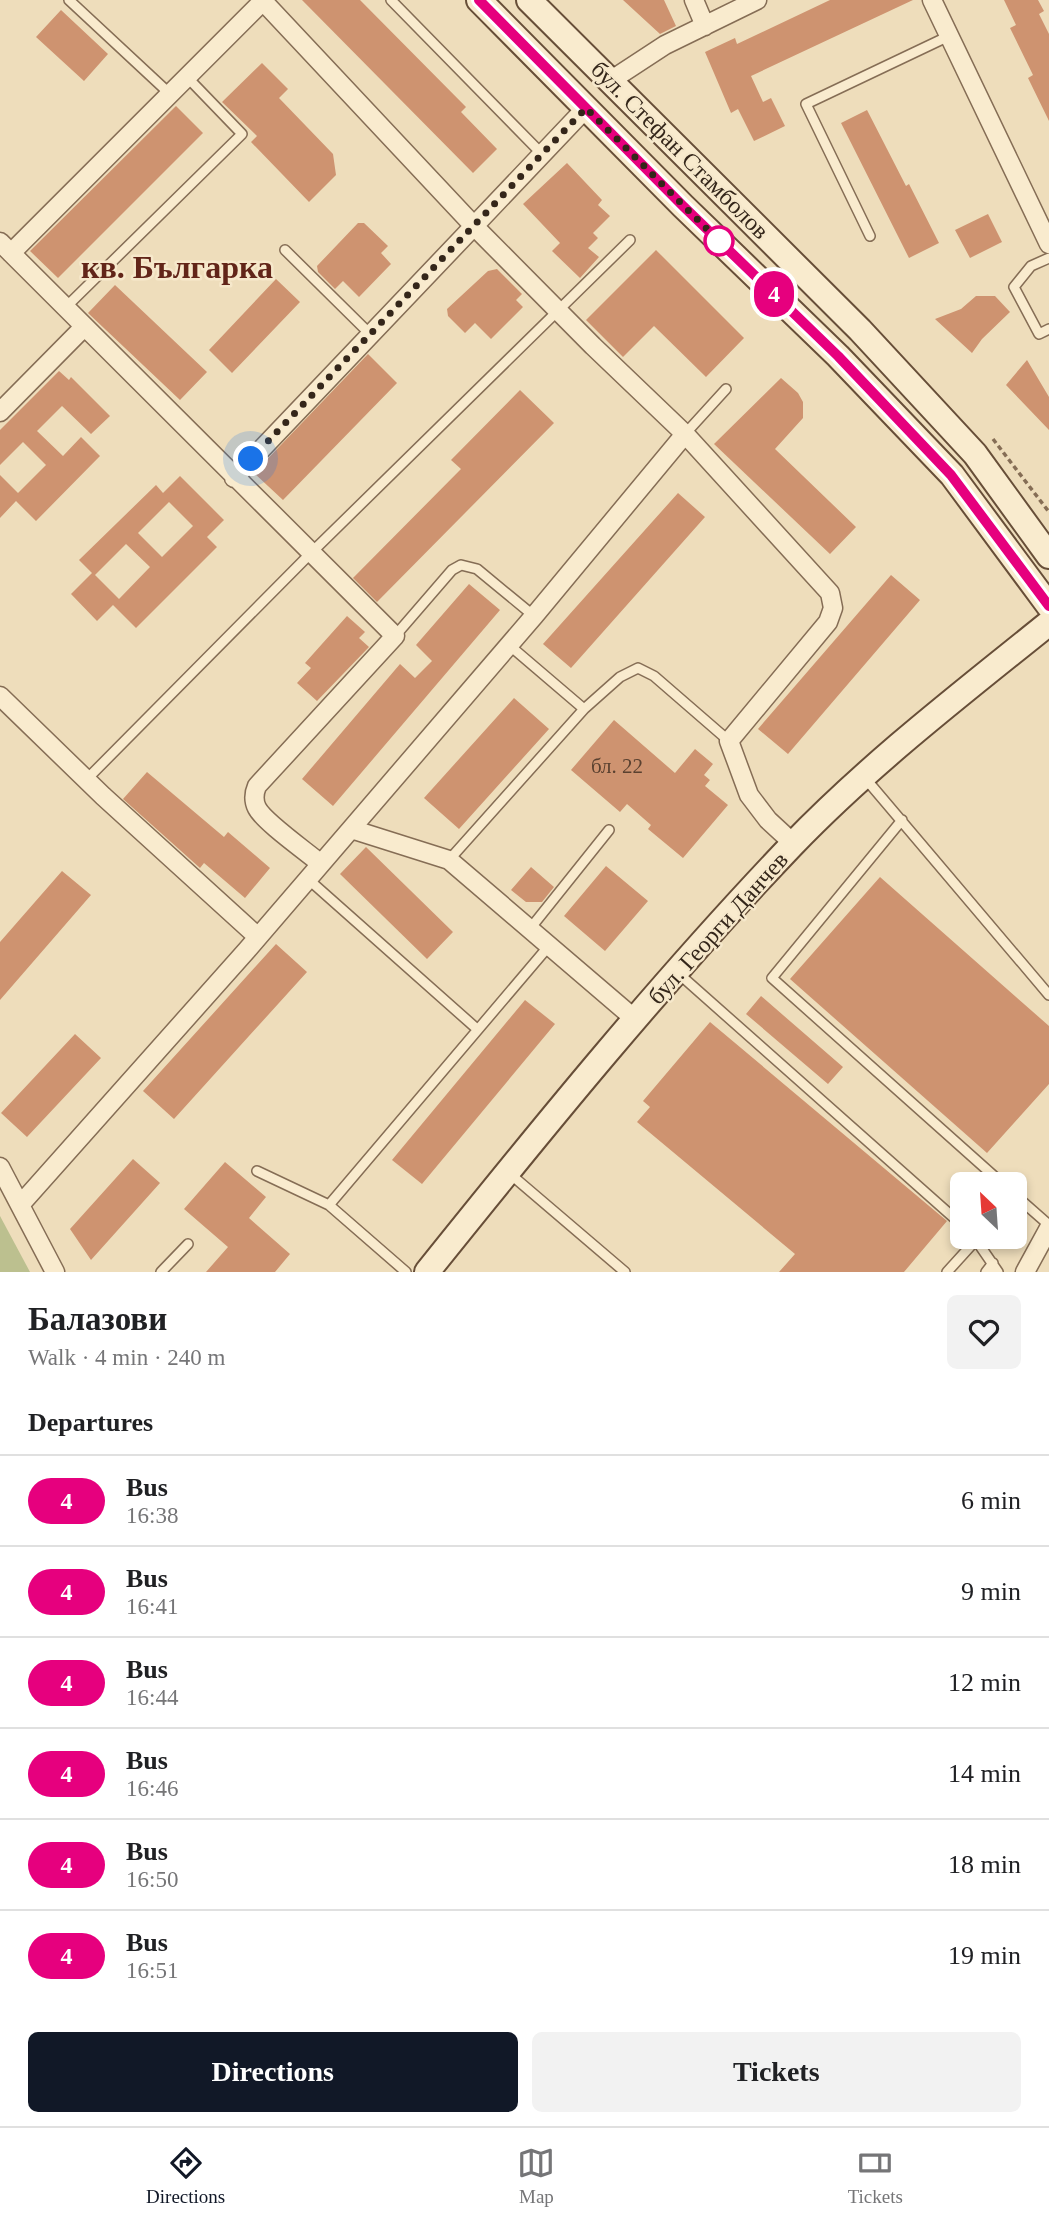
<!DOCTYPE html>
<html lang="en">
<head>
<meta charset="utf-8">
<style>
	:root { --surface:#fff; --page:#f2f2f2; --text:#202124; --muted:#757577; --line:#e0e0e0; --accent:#111827 }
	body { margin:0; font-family:"Times New Roman",serif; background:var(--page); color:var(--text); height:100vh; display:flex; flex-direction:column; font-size:26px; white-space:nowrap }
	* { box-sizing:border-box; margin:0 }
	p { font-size:23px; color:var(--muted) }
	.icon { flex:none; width:38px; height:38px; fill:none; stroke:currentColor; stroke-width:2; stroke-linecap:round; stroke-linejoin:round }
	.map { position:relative; height:1272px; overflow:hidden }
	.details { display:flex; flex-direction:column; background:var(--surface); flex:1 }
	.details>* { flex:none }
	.badge { padding:0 14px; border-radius:23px; font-size:24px; line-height:46px }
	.needle { width:46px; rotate:335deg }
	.tools { position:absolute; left:950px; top:1172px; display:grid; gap:14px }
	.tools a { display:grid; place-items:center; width:77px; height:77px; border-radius:10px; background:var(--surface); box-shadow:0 4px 10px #0003; font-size:35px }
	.you { position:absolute; width:35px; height:35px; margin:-18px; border:5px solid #fff; border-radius:50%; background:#1a73e8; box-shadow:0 0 0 10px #1a73e833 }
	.map>.badge { position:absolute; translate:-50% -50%; box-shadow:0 0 0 4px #fff }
	h2 { padding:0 28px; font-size:26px; line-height:63px }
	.round { display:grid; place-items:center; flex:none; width:74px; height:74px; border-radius:10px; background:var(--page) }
	.overview { display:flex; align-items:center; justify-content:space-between; height:119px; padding:0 28px }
	h1 { font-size:33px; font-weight:700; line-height:52px }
	.primary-button { display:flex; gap:14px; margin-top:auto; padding:14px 28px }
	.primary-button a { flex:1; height:80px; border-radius:10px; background:var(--accent); color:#fff; font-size:28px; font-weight:700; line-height:80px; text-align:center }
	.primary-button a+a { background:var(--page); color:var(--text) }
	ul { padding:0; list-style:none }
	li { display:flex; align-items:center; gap:21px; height:91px; padding:0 28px; border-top:2px solid var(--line) }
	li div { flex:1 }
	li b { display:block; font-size:26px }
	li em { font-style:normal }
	li .badge { min-width:77px; font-weight:700; text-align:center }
	.dock { display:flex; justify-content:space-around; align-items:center; height:98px; border-top:2px solid var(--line); background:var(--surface); font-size:19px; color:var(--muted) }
	.dock a { display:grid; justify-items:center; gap:4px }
	.dock .current { color:var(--accent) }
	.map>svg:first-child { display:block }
	.cemetery { fill:#bcc08f }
	.building { fill:#ce9370; fill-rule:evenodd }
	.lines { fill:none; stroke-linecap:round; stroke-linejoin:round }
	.service-casing { stroke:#856d55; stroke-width:12 }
	.minor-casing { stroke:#856d55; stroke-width:21 }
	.secondary-casing { stroke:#674e38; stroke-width:28 }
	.path { stroke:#856d55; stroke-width:3.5; stroke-dasharray:5 3.5; stroke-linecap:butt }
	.service { stroke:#f9ebce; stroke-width:9 }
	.minor { stroke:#f9ebce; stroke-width:18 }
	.secondary { stroke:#f9ebce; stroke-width:24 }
	.line-casing { stroke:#fff; stroke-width:16 }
	.line { stroke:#e6007e; stroke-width:10 }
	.walk { stroke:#34261a; stroke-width:7; stroke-dasharray:0 12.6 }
	.stop-dot { fill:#fff; stroke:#e6007e; stroke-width:3.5 }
	.labels { text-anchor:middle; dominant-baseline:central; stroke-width:5; stroke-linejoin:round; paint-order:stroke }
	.number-label { font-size:21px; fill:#5a4130 }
	.street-label { font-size:24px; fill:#34261a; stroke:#f6e8cb }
	.district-label { font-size:32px; font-weight:bold; fill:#622519; stroke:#f6e8cb }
</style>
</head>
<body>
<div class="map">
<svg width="1049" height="1272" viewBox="0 0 1049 1272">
	<rect width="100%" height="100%" fill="#edb"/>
	<path class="cemetery" d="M0 1216 30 1272H0Z"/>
	<path class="building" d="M302 0H360L466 107 461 112 497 149 473 173Z
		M623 0H664L676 26 660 34Z
		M830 0H913L751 76 763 102 771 98 785 126 754 141 738 109 731 113 705 52 735 38 737 44Z
		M1004 0H1038L1044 11 1039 14 1049 34V121L1028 78 1033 75 1010 28 1016 25Z
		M61 10 108 54 84 81 36 37Z
		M262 63 288 89 279 98 333 154 336 175 309 202 251 142 257 136 222 102Z
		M176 106 203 133 58 278 30 251Z
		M867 110 906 186 909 184 939 243 909 258 841 123Z
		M567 163 602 200 598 205 610 216 593 233 598 238 588 248 599 257 580 278 552 251 560 243 523 204Z
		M988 214 1002 242 970 258 955 230Z
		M358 223H364L388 246 381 253 391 264 359 297 343 281 335 289 318 272 317 266Z
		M656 250 744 338 706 377 654 326 623 357 586 320Z
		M497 269 522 294 516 300 523 307 491 339 475 323 465 333 448 316 447 309 488 271Z
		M276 279 300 302 232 373 209 350Z
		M115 285 207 372 180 400 88 313Z
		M976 296H995L1010 312 982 339 972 353 935 319 961 309Z
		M368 354 397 383 283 500 254 473Z
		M1027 360 1049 397V430L1006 385Z
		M59 371 69 380 71 377 110 416 91 434 62 406 37 431 63 456 81 437 100 456 36 521 16 501 0 518V475L18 493 46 465 23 442 0 465V430Z
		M781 378 798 393 803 402V418L775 449 856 527 830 554 714 444Z
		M520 390 554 423 377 602 353 578 461 469 451 460Z
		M180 476 224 520 207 537 217 547 136 628 113 605 97 621 71 594 92 573 79 560 156 485 163 493ZM169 502 193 526 162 557 138 533ZM126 544 150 567 119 599 95 575Z
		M678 493 705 517 571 668 543 644Z
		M891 575 920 600 788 754 758 729Z
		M469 584 500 610 333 806 302 779 400 664 415 678 432 661 416 645Z
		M347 616 365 632 359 638 369 647 317 701 297 683 311 668 305 663Z
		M514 698 549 729 459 829 424 798Z
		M614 720 675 773 695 749 713 764 704 775 710 780 705 786 728 805 683 858 648 829 651 825 627 804 620 812 571 770Z
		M147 772 224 837 228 832 270 868 245 898 204 863 200 868 123 799Z
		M366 847 453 932 427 959 340 874Z
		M606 866 648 901 605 951 564 916Z
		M531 867 554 887 542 902H526L511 890Z
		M62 871 91 895 0 1000V942Z
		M880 877 1049 1026V1084L987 1153 790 979Z
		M276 944 307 972 174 1119 143 1091Z
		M761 996 843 1067 828 1084 746 1014Z
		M525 1000 555 1024 422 1184 392 1160Z
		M710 1022 947 1221 904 1272H779L795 1254 637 1122 650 1107 643 1101Z
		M75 1034 101 1058 27 1137 1 1113Z
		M133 1159 160 1183 91 1260 70 1229Z
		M225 1162 266 1197 249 1218 290 1254 275 1272H206L228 1247 184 1209Z"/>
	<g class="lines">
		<g class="service-casing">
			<path id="service" d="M69 0 170 94
				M391 0 542 154
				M870 236 806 104 949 36
				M285 250 371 335
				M1049 258 1031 266 1014 287 1039 334 1049 329
				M65 308 242 134 187 77
				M685 434 726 389
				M395 636 452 570 461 565 477 569 534 616
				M509 645 584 709
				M865 778 1049 995
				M86 780 310 554 630 240
				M902 820 772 978 1004 1185
				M449 860 584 709 620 677 638 668 654 676 729 741
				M308 879 477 1029
				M529 930 609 830
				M678 973 962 1225
				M257 1171 329 1205
				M509 1173 625 1272
				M1015 1195 1049 1225
				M974 1237 998 1272
				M161 1272 188 1244
				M406 1272 329 1205 548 947
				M947 1272 976 1240
				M986 1272 993 1263"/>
		</g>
		<g class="minor-casing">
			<path id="minor" d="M262 0 474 226 586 108
				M694 0 705 26
				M932 0 1049 244
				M610 81 665 45 757 0
				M0 242 395 636 257 786C254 793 253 800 257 808 264 822 307 852 321 864
				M11 253 263 1
				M0 412 84 327
				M685 434 830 593 833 608 828 622 729 741 749 795 768 820 794 844
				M234 478 474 226 593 346 685 434 534 616 351 829
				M0 696 103 796 258 937
				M0 1167 55 1272
				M20 1205 247 950 351 829 449 860 636 1020
				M1025 1272 1049 1228"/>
		</g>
		<g class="secondary-casing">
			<path id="secondary" d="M479 0 683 206 838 356 952 475 1049 606
				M529 0 860 330 975 454 1049 556
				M427 1272C544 1126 663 980 792 845 871 763 961 694 1049 623"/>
		</g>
		<path class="path" d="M993 439 1049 512"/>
		<use href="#service" class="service"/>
		<use href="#minor" class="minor"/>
		<use href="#secondary" class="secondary"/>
	</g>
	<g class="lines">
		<g class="line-casing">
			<path id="line" d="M479 0 683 206 838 356 951 475 1049 606"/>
		</g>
		<use href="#line" class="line"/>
		<path class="walk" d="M251 459 586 108 722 244 719 241"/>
	</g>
	<circle class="stop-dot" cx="719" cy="241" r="14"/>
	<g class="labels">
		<g class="number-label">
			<text x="617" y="766">бл. 22</text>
		</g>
		<g class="street-label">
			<text transform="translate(680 150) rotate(45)">бул. Стефан Стамболов</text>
			<text transform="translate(718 928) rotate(-48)">бул. Георги Данчев</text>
		</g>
		<g class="district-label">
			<text x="177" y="267">кв. Българка</text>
		</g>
	</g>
</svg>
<div class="tools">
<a><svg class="needle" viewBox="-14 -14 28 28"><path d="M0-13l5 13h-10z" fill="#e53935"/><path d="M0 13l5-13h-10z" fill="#757577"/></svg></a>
</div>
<div class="you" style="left:251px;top:459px"></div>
<b class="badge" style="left:774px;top:294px;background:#e6007e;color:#fff">4</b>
</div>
<section class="details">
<div class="overview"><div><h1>Балазови</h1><p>Walk · 4 min · 240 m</p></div><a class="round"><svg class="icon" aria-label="heart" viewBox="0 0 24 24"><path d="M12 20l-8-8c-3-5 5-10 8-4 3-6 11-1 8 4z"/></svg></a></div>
<h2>Departures</h2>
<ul>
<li><span class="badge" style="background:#e6007e;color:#fff">4</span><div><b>Bus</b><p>16:38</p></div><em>6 min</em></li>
<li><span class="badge" style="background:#e6007e;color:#fff">4</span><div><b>Bus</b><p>16:41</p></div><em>9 min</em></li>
<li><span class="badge" style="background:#e6007e;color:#fff">4</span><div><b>Bus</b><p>16:44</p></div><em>12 min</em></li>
<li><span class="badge" style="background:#e6007e;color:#fff">4</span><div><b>Bus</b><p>16:46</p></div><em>14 min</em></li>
<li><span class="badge" style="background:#e6007e;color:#fff">4</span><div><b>Bus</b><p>16:50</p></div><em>18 min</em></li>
<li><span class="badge" style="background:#e6007e;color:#fff">4</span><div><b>Bus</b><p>16:51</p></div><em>19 min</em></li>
</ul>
<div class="primary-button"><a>Directions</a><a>Tickets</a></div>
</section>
<nav class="dock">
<a class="current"><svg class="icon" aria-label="directions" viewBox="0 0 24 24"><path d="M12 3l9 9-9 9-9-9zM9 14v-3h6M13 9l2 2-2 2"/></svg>Directions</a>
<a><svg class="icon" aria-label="map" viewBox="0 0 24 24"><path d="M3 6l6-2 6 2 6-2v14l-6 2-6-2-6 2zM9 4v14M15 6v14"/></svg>Map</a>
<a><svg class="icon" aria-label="tickets" viewBox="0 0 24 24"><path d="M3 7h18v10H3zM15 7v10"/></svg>Tickets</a>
</nav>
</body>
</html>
